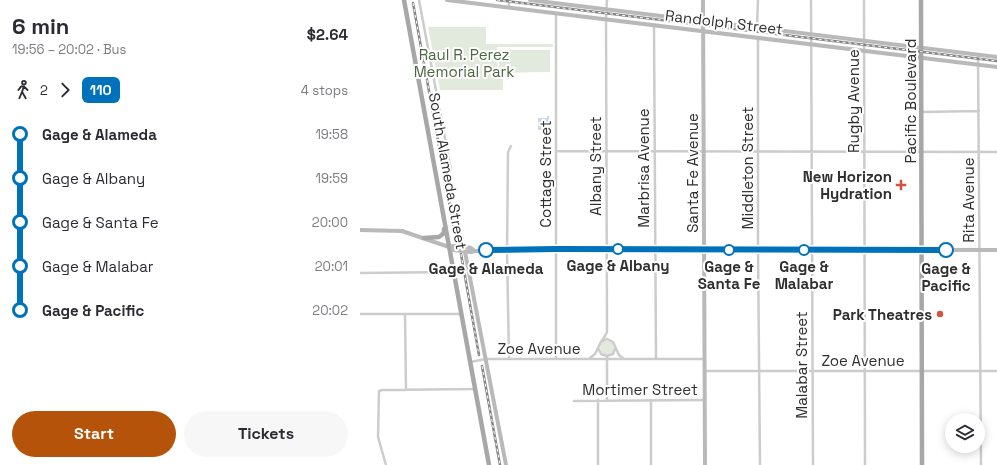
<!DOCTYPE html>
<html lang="en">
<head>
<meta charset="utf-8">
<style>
	:root { --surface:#fff; --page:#f7f7f7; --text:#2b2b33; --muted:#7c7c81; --accent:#b45309 }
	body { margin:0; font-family:"Space Grotesk",sans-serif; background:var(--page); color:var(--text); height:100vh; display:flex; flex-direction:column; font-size:15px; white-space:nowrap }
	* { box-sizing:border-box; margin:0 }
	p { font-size:13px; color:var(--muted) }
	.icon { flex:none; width:22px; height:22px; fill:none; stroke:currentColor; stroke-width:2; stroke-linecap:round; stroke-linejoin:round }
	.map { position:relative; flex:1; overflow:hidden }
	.drawer { display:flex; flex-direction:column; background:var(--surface); width:360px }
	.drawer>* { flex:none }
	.badge { padding:0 8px; border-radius:6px; font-size:14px; line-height:26px }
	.controls { position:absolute; left:585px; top:413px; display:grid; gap:8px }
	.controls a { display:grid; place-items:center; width:40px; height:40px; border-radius:50%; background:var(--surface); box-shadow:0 2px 10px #0003; font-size:20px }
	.map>.badge { position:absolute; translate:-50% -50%; box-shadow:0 0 0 2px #fff }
	.legs { display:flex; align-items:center; gap:6px; height:44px; padding:0 12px; font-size:13px }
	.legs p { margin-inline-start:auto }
	.headline { display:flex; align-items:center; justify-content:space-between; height:68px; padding:0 12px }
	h1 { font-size:22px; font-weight:600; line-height:30px }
	.cta { display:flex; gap:8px; margin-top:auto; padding:8px 12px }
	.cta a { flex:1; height:46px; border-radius:24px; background:var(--accent); color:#fff; font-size:16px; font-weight:600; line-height:46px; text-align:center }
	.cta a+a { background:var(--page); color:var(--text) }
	ul { padding:0 12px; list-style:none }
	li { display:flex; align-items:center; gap:14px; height:44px; font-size:15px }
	li i { display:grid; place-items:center; width:6px; height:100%; margin:0 5px; background:currentColor }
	li i::after { content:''; width:10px; height:10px; margin:-5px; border:3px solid; border-radius:50%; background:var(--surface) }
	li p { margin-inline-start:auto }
	li:first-child i { background:linear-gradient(#0000 50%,currentColor 0) }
	li:last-child i { background:linear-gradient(currentColor 50%,#0000 0) }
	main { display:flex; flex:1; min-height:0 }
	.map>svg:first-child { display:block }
	.green { fill:#e2eade }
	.water { fill:#ccd8e8 }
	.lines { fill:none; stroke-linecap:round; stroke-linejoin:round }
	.street { stroke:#ccc; stroke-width:2.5 }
	.secondary { stroke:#b9b9b9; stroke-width:4 }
	.primary { stroke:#a7a7a7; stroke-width:4.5 }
	.rail-casing { stroke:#848484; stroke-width:2.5 }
	.rail { stroke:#fff; stroke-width:1; stroke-dasharray:3; stroke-linecap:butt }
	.secondary-bridge { stroke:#b9b9b9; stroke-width:4 }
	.line-1-casing { stroke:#fff; stroke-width:9 }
	.line-1 { stroke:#0072bc; stroke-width:6 }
	.poi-dot { fill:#d45343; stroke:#fff; stroke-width:1.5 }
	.stop-1-dot { fill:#fff; stroke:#0072bc; stroke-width:2 }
	.labels { text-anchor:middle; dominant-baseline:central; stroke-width:4; stroke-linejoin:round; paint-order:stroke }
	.street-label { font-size:15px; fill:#2f2f2f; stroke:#fff }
	.park-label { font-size:15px; fill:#4b6640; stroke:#fff }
	.poi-label { font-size:15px; font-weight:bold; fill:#2f2f2f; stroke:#fff; text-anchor:end }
	.stop-label { font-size:15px; font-weight:bold; fill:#2f2f2f; stroke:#fff }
</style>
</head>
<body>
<main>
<section class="drawer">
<div class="headline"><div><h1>6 min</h1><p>19:56 – 20:02 · Bus</p></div><b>$2.64</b></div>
<div class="legs"><svg class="icon" aria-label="walk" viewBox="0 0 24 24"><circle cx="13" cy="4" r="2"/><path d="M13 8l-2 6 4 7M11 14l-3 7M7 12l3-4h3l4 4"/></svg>2<svg class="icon" aria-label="forward" viewBox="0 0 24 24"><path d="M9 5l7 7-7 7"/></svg><b class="badge" style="background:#0072bc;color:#fff">110</b><p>4 stops</p></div>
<ul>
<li><i style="color:#0072bc"></i><b>Gage &amp; Alameda</b><p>19:58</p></li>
<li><i style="color:#0072bc"></i><span>Gage &amp; Albany</span><p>19:59</p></li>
<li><i style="color:#0072bc"></i><span>Gage &amp; Santa Fe</span><p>20:00</p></li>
<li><i style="color:#0072bc"></i><span>Gage &amp; Malabar</span><p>20:01</p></li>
<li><i style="color:#0072bc"></i><b>Gage &amp; Pacific</b><p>20:02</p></li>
</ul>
<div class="cta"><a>Start</a><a>Tickets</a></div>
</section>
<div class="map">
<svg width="637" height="465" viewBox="0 0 637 465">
	<rect width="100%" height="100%" fill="#fff"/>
	<path class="green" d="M68 27H126V44H193V47H137L138 75 143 76V90H80Z
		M139 50H190V72L139 73Z
		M240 348a7 7 0 1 1 14 0a7 7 0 1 1-14 0Z"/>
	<path class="water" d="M187 116H189V130H178V118H187Z"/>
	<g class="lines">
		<path class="street" d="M59 0 91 170
			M149 0V7
			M451 0 453 465
			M504 0 505 465
			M294 25 296 359
			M397 27 398 0
			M398 39V250L400 465
			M618 55 621 465
			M562 112 619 111
			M196 151 637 152
			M0 273 93 272
			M0 314H101
			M45 314 46 390
			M241 342 245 336 247 332 246 19 247 0
			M238 348 241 354 247 356 253 354 255 349
			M247 356V400
			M230 358 235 354 241 342 247 339 253 342 259 355 264 359
			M149 359 147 250 148 152 151 146
			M196 359V13
			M110 362 126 359H345
			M345 371H637
			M291 400V465
			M214 401 345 400
			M26 465 18 437 19 391 22 390 115 389
			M238 465V400"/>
		<path class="secondary" d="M87 0 637 67
			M170 0 637 57
			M343 0 345 465
			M0 230 42 231 89 247 91 249
			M101 246 111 248 115 251
			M102 251 111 252 115 251 196 249 637 250
			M105 252 146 465"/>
		<path class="primary" d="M44 0 129 465
			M561 0 562 465
			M64 238 79 237 84 233V229"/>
		<g class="rail-casing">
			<path id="rail" d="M137 0 637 61
				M53 3 96 240
				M101 254 119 355
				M122 366 140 465"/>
		</g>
		<use href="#rail" class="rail"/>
		<path class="secondary-bridge" d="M92 246H101
			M93 250 102 251"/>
	</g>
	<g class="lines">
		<g class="line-1-casing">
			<path id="line-1" d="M126 250 196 249 586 250"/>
		</g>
		<use href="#line-1" class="line-1"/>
	</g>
	<g class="poi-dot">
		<path d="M539 179h4v4h4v4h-4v4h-4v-4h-4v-4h4z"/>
		<circle cx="580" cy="314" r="4"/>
	</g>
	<g class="stop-1-dot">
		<circle cx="258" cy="249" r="5"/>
		<circle cx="126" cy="250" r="7"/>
		<circle cx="369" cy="250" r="5"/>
		<circle cx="444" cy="250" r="5"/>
		<circle cx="586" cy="250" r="7"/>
	</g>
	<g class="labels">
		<g class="street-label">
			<text transform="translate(364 22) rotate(7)">Randolph Street</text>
			<text transform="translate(493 101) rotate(-90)">Rugby Avenue</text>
			<text transform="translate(550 101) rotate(-90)">Pacific Boulevard</text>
			<text transform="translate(235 166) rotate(-90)">Albany Street</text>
			<text transform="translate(283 168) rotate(-90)">Marbrisa Avenue</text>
			<text transform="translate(387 168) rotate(-90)">Middleton Street</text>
			<text transform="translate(88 171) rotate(80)">South Alameda Street</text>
			<text transform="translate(332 173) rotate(-90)">Santa Fe Avenue</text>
			<text transform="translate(185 174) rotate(-90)">Cottage Street</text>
			<text transform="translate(608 200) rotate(-90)">Rita Avenue</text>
			<text x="179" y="348">Zoe Avenue</text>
			<text x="503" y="360">Zoe Avenue</text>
			<text transform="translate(441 365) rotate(-90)">Malabar Street</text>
			<text x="280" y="389">Mortimer Street</text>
		</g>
		<g class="park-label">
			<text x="104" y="54">Raul R. Perez<tspan x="104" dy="17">Memorial Park</tspan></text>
		</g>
		<g class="poi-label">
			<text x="532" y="176">New Horizon<tspan x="532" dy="17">Hydration</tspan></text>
			<text x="572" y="314">Park Theatres</text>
		</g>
		<g class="stop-label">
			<text x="258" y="265">Gage &amp; Albany</text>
			<text x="369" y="266">Gage &amp;<tspan x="369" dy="17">Santa Fe</tspan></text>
			<text x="444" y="266">Gage &amp;<tspan x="444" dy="17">Malabar</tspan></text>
			<text x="126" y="268">Gage &amp; Alameda</text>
			<text x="586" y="268">Gage &amp;<tspan x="586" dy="17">Pacific</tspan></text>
		</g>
	</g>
</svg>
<div class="controls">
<a><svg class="icon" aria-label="layers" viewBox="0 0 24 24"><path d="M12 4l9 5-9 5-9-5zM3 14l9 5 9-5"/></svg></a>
</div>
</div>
</main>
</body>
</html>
